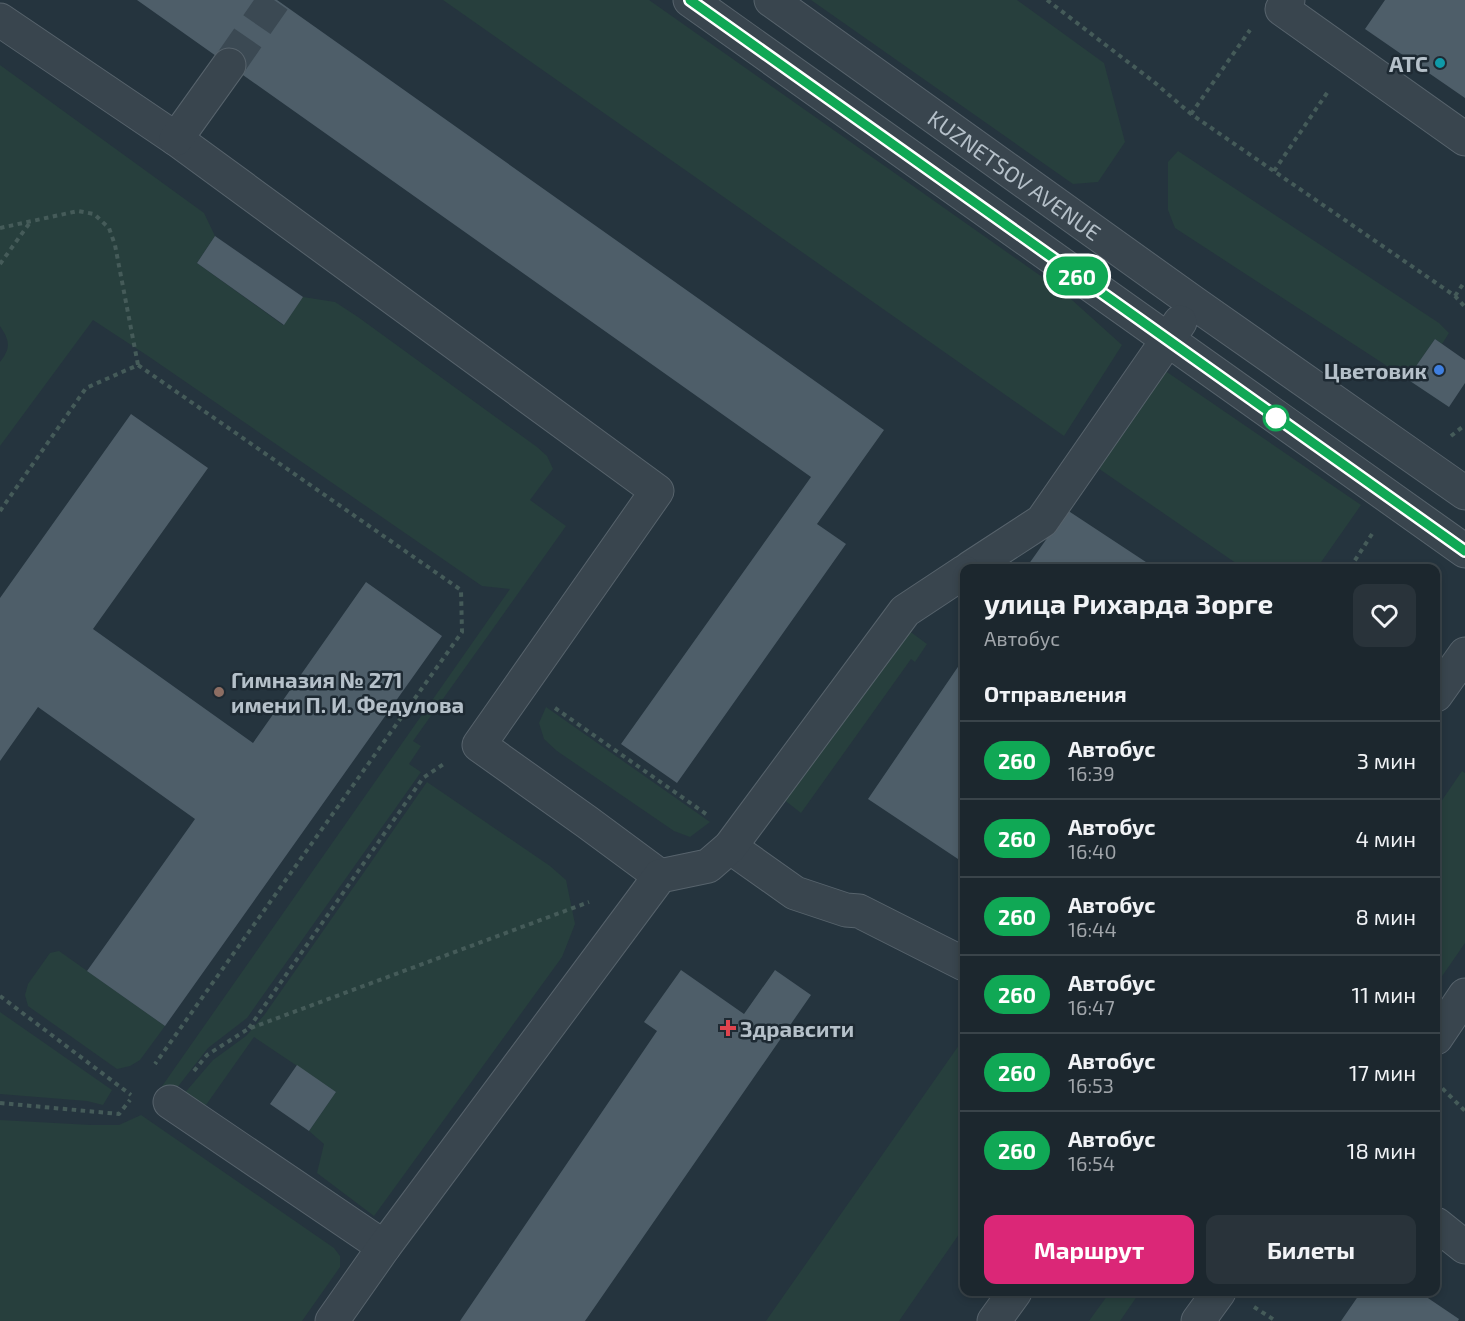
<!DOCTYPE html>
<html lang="ru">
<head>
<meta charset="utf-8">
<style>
	:root { --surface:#1c272e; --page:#29333a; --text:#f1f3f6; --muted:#a0a5aa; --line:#3a444a; --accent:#db2777 }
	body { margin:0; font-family:"Exo 2",sans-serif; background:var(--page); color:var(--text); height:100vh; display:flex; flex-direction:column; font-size:22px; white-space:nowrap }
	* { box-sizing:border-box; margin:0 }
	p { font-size:20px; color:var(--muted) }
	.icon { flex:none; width:33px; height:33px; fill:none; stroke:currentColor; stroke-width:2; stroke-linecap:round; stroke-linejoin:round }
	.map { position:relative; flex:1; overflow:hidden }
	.sheet { position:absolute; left:960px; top:564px; width:480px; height:732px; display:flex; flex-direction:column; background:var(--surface); border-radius:12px; box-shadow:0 3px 9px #0003,0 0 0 2px var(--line) }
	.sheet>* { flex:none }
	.badge { padding:0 12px; border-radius:20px; font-size:21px; line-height:39px }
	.map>.badge { position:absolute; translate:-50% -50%; box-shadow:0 0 0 3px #fff }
	h2 { padding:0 24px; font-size:22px; line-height:54px }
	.round { display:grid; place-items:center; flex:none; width:63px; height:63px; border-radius:12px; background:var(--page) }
	.overview { display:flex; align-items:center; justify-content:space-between; height:102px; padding:0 24px }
	h1 { font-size:28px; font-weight:700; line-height:45px }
	.action { display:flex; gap:12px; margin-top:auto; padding:12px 24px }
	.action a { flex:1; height:69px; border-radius:12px; background:var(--accent); color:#fff; font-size:24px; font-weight:700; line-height:69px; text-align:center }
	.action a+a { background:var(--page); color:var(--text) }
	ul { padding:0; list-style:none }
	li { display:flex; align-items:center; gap:18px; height:78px; padding:0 24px; border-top:2px solid var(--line) }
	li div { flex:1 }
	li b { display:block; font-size:22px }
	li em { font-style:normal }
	li .badge { min-width:66px; font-weight:700; text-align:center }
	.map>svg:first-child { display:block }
	.green { fill:#273f3d }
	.building { fill:#4e5e69 }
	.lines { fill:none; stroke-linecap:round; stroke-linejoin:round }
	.minor-tunnel { stroke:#3b4953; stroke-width:33; stroke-dasharray:33 16; stroke-linecap:butt }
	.minor-casing { stroke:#57636c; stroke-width:35 }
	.path { stroke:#455b59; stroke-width:4; stroke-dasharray:4.5 4.5; stroke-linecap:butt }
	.minor { stroke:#39454e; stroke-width:33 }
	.line-casing { stroke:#fff; stroke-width:14 }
	.line { stroke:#10a855; stroke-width:9 }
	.culture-dot { fill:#0f9aa8; stroke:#1e2a33; stroke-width:2 }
	.shop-dot { fill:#3f7fe0; stroke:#1e2a33; stroke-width:2 }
	.stop-dot { fill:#fff; stroke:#10a855; stroke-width:3 }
	.education-dot { fill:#8d6e63; stroke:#1e2a33; stroke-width:2 }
	.health-dot { fill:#e0444e; stroke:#1e2a33; stroke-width:2 }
	.labels { text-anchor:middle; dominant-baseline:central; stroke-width:5; stroke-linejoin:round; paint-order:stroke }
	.poi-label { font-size:22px; font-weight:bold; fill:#b5c0c9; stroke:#1e2a33; text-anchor:end }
	.street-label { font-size:22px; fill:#b5c0c9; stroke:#1e2a33 }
</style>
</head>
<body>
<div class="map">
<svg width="1465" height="1321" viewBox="0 0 1465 1321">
	<rect width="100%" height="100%" fill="#25343e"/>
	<path class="green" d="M443 0H649L1062 291 1122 345 1064 436Z
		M811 0H1017L1104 63 1125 142 1098 182 1073 184Z
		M0 65 204 213 215 236 197 263 283 325 303 297 335 302 358 317 537 447 547 456 553 469 530 500 566 526 413 741 421 746 409 764 421 772 247 1018 208 1048 169 1098 158 1092 510 589 482 586 148 356 93 320 0 446V362C11 348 10 341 0 326Z
		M1178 151 1439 323 1449 333 1442 344 1435 339 1407 379 1175 228 1168 210V162Z
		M1161 368 1361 505 1317 568H1243L1095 466Z
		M901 625 927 644 915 662 911 659 801 813 778 795Z
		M546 707 710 822 690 837 674 831 557 751 544 739 539 723Z
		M1462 771 1465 773V943L1436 985V809Z
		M427 782 550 866 566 880 575 924 562 957 374 1216 317 1173 324 1144 309 1131 336 1092 254 1037 206 1105 195 1102 183 1095 213 1060 246 1036 265 1014Z
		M59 951 165 1026 140 1060 130 1066 117 1069 28 1006 25 995 28 984 50 953Z
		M0 1012 112 1090 103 1105 87 1101 0 1094Z
		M964 1038V1227L899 1321H766Z
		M141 1115 334 1248 340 1256V1267L302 1321H0V1120L91 1125H119Z
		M1110 1292H1140L1120 1321H1089Z"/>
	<path class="building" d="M137 0H277L884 430 817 524 846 544 677 783 621 744 811 477Z
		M1385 0H1465V98L1365 29Z
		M215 236 303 297 284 325 197 263Z
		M1435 339 1465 360V383L1449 407 1407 379Z
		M131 414 208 468 93 629 253 743 366 582 442 636 165 1026 87 971 195 819 38 707 0 761V598Z
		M1067 510 1155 568H1026Z
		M964 658V863L868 799Z
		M681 970 744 1014 775 970 811 995 585 1321H460L657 1031 644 1022Z
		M297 1065 336 1092 309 1131 270 1104Z
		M1361 1292H1419L1459 1319 1458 1321H1341Z"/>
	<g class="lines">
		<path class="minor-tunnel" d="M229 65 274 0"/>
		<g class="minor-casing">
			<g id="minor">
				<path d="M690 0 1465 551"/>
				<path id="s1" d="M771 0 1194 303 1465 493"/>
				<path d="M1288 0 1282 9 1465 139"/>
				<path d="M0 20 176 139 657 491 479 745 587 822 660 876"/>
				<path d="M176 139 229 65"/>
				<path d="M970 568 1042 521 1180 322"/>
				<path d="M1436 695 1465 654"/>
				<path d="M730 847 795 893 846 910 859 911 964 964"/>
				<path d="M1436 1038 1465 995"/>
				<path d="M170 1102 384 1247"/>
				<path d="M1436 1224 1465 1247"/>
				<path d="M332 1321 384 1247 660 876 708 866 730 847 905 611 964 572"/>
				<path d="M994 1321 1015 1292"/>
				<path d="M1198 1321 1219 1292"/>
			</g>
		</g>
		<path class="path" d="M1047 0 1154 82 1191 114 1455 296 1465 307
			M1191 114 1250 30
			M1274 171 1329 90
			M0 228 78 211 94 214 109 228 115 245 138 365
			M0 264 31 221
			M1455 296 1465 281
			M1451 436 1465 425
			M0 511 86 388 138 365 461 590 462 632 155 1064
			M1350 568 1372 534
			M555 708 706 814
			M1436 958 1439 966
			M0 996 131 1095
			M249 1028 423 778 445 763
			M194 1071 207 1055 248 1029 589 902
			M1436 1082 1465 1111
			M0 1103 119 1114 130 1100
			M1254 1307 1276 1321"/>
		<use href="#minor" class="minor"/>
	</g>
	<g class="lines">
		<g class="line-casing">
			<path id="line" d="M690 0 1465 551"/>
		</g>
		<use href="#line" class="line"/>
	</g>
	<circle class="culture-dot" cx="1440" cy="63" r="6"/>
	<circle class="shop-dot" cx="1439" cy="370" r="6"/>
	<circle class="stop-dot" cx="1276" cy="418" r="12"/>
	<circle class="education-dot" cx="219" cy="692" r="6"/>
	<path class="health-dot" d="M725 1019h6v6h6v6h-6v6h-6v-6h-6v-6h6z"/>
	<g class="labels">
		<g class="poi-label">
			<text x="1428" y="63">АТС</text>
			<text x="1427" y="370">Цветовик</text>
			<text x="231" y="679" text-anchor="start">Гимназия № 271<tspan x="231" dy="25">имени П. И. Федулова</tspan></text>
			<text x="740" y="1028" text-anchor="start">Здравсити</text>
		</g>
		<g class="street-label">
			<text stroke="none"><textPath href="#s1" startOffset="300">KUZNETSOV AVENUE</textPath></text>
		</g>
	</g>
</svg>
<b class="badge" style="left:1077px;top:276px;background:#10a855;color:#fff">260</b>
<section class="sheet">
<div class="overview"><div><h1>улица Рихарда Зорге</h1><p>Автобус</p></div><a class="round"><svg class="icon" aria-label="heart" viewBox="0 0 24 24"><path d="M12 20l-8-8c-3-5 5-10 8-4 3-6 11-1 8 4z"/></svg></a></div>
<h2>Отправления</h2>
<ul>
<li><span class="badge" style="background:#10a855;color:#fff">260</span><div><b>Автобус</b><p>16:39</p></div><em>3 мин</em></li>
<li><span class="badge" style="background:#10a855;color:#fff">260</span><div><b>Автобус</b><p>16:40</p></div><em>4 мин</em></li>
<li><span class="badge" style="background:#10a855;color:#fff">260</span><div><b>Автобус</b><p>16:44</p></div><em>8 мин</em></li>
<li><span class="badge" style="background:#10a855;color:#fff">260</span><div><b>Автобус</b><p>16:47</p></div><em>11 мин</em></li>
<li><span class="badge" style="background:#10a855;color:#fff">260</span><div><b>Автобус</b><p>16:53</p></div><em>17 мин</em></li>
<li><span class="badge" style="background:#10a855;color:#fff">260</span><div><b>Автобус</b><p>16:54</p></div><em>18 мин</em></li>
</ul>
<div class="action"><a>Маршрут</a><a>Билеты</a></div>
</section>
</div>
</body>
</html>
